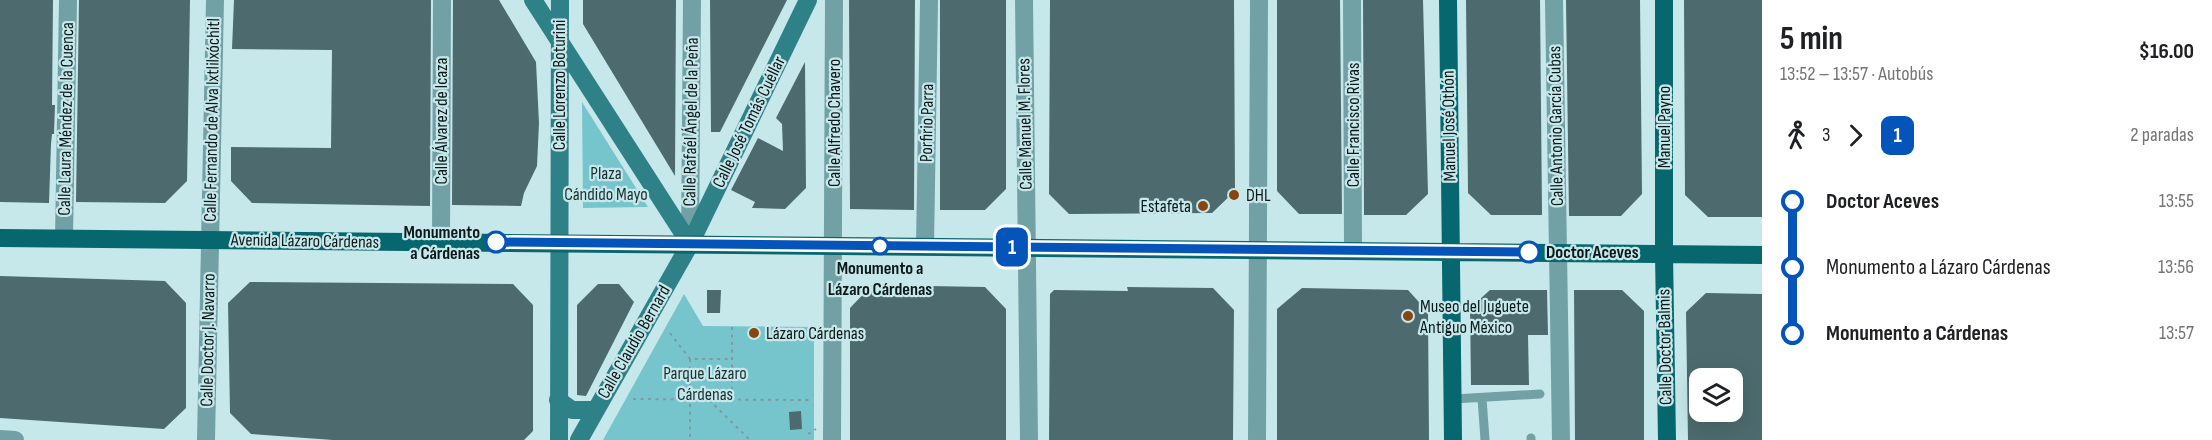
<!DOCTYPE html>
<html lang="es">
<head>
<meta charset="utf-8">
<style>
	:root { --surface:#fff; --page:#f2f2f2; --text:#202124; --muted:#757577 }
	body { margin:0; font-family:"Sofia Sans Condensed",sans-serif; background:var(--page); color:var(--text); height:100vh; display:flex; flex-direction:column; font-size:22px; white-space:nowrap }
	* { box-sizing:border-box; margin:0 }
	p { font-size:20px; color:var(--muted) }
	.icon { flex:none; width:33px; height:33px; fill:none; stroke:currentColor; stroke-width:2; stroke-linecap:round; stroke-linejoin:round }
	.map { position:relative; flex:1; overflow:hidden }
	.drawer { display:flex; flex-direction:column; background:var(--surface); width:450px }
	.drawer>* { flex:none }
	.badge { padding:0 12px; border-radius:9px; font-size:21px; line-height:39px }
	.tools { position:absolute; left:1689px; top:368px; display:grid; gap:12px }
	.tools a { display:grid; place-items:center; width:54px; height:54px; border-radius:12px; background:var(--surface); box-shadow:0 6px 24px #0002; font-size:30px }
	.map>.badge { position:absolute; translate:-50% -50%; box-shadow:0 0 0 3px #fff }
	.legs { display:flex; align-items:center; gap:9px; height:66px; padding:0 18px; font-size:20px }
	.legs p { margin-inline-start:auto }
	.summary { display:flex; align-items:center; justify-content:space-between; height:102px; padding:0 18px }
	h1 { font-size:33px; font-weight:700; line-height:45px }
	ul { padding:0 18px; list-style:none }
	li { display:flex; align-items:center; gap:21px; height:66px; font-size:22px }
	li i { display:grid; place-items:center; width:9px; height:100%; margin:0 8px; background:currentColor }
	li i::after { content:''; width:15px; height:15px; margin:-8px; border:4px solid; border-radius:50%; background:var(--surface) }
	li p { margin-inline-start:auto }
	li:first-child i { background:linear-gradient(#0000 50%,currentColor 0) }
	li:last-child i { background:linear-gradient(currentColor 50%,#0000 0) }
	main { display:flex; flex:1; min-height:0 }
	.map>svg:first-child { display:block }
	.green { fill:#77c5cc }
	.building { fill:#4d6b6e; fill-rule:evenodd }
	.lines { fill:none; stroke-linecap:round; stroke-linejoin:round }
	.path { stroke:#80999b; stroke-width:2; stroke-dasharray:3 4.5; stroke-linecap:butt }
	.lane { stroke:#71a1a5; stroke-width:9 }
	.street { stroke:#71a1a5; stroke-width:18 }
	.secondary { stroke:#2f8188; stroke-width:18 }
	.primary { stroke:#06676e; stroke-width:18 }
	.line-1-casing { stroke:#fff; stroke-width:14 }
	.line-1 { stroke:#0554ba; stroke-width:9 }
	.poi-dot { fill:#864511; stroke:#c7e8eb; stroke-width:2 }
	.stop-1-dot { fill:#fff; stroke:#0554ba; stroke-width:3 }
	.labels { text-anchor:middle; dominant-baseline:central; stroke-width:4.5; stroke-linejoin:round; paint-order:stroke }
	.street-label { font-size:18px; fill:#0c191a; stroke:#c7e8eb }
	.park-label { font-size:18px; fill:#193032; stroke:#c7e8eb }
	.poi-label { font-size:18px; fill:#0c191a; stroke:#c7e8eb; text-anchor:start }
	.stop-label { font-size:18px; font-weight:bold; fill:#0c191a; stroke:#c7e8eb; text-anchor:end }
</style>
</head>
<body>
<main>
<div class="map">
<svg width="1762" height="440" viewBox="0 0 1762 440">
	<rect width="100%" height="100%" fill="#c7e8eb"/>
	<path class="green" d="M582 102 648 207 583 208Z
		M684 294 703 326 814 327V440H603Z"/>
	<path class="building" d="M0 0H53L52 105H55L54 134H52L51 144 49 203 0 202Z
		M79 0H190L187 181 165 203 76 202Z
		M234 0H431L430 206 252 203 231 181V147L331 148 332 50 232 49Z
		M453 0H499L536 62 539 123 537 166 524 193 521 206 452 205Z
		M583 0H676L675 176 583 24Z
		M710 0H787L720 132H711Z
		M849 0H915L914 210 850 209Z
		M940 0H1006V189L985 210H940Z
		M1050 0H1234L1235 191 1212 213 1069 214 1049 194Z
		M1277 0H1340L1342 214H1299L1277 191Z
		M1363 0H1423L1428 194 1406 215H1364Z
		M1466 0H1540L1542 215H1491L1468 193Z
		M1566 0H1640L1642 194 1621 216H1569Z
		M1684 0H1762V217H1708L1685 195Z
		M805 62 806 188 785 209 752 208 755 202 731 190 758 138 783 151 782 124 776 118Z
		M0 276 165 281 186 303V408L164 429 0 418Z
		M250 282 513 284 533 305V431L524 440H333L251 434 230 413 228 303Z
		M598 284H619L634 302 586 396 577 395V305Z
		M872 285 985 287 1006 309V440H850V308Z
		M1127 287 1213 288 1234 310 1233 440H1049L1050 294 1054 290 1128 291Z
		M1302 288 1408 290 1428 312 1429 440H1277V309Z
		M707 290H721L720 313H707Z
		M1490 290H1547L1548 335H1528L1529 385H1471L1470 308Z
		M1574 290H1622L1644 311V440H1575Z
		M1706 293 1762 294V440H1688L1686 312ZM1700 378H1732V411H1700Z
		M801 411 802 429 790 430 789 412Z"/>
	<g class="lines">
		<path class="path" d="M732 327V400
			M670 333 690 359H732
			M690 359V440
			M633 399 809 400
			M709 400 750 440
			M808 434 816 429"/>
		<path class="lane" d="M1482 398 1485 440
			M1453 399 1540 394
			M1531 440V438"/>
		<path class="street" d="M1024 0 1029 440
			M1352 0 1353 250
			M1554 0 1561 440
			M64 238 68 0
			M441 242 442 0
			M690 244 692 0
			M925 246 929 0
			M0 439 15 440
			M206 440 215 0
			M832 440 834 0
			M1257 440 1259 0"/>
		<path class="secondary" d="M533 0 690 244
			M558 400 572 410H595
			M559 440 560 0
			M579 440 690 244 808 0"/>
		<path class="primary" d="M1448 0 1453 440
			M1664 0V254L1667 440
			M0 238 1762 255"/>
	</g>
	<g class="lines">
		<g class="line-1-casing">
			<path id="line-1" d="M496 242 1529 252"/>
		</g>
		<use href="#line-1" class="line-1"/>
	</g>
	<g class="poi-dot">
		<circle cx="1234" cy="195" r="6"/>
		<circle cx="1203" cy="206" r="6"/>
		<circle cx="1408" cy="316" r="6"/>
		<circle cx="754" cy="333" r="6"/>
	</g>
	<g class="stop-1-dot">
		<circle cx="496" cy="242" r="10"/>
		<circle cx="880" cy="246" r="8"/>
		<circle cx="1529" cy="252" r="10"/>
	</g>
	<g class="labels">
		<g class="street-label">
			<text transform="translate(559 85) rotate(-90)">Calle Lorenzo Boturini</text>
			<text transform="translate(66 119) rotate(-89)">Calle Laura Méndez de la Cuenca</text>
			<text transform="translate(212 120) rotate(-89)">Calle Fernando de Alva Ixtlilxóchitl</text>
			<text transform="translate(441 121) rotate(-90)">Calle Álvarez de Icaza</text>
			<text transform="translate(691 122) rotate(-89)">Calle Rafaél Ángel de la Peña</text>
			<text transform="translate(749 122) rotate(-64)">Calle José Tomás Cuéllar</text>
			<text transform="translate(834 123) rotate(-90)">Calle Alfredo Chavero</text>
			<text transform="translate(927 123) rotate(-89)">Porfirio Parra</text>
			<text transform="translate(1025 124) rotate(-91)">Calle Manuel M. Flores</text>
			<text transform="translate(1353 125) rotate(-90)">Calle Francisco Rivas</text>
			<text transform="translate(1449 126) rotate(-91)">Manuel José Othón</text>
			<text transform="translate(1556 126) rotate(-91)">Calle Antonio García Cubas</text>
			<text transform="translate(1664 127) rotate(-90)">Manuel Payno</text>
			<text transform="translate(305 241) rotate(1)">Avenida Lázaro Cárdenas</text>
			<text transform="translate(208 340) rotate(-89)">Calle Doctor J. Navarro</text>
			<text transform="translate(634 342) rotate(-60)">Calle Claudio Bernard</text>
			<text transform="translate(1665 347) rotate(-91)">Calle Doctor Balmis</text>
		</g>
		<g class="park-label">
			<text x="606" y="173">Plaza<tspan x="606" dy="21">Cándido Mayo</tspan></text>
			<text x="705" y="373">Parque Lázaro<tspan x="705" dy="21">Cárdenas</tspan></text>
		</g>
		<g class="poi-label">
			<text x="1246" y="195">DHL</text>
			<text x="1191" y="206" text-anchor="end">Estafeta</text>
			<text x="1420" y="306">Museo del Juguete<tspan x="1420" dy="21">Antiguo México</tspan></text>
			<text x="766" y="333">Lázaro Cárdenas</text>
		</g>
		<g class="stop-label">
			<text x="480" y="232">Monumento<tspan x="480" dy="21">a Cárdenas</tspan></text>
			<text x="1546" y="252" text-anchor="start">Doctor Aceves</text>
			<text x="880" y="268" text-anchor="middle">Monumento a<tspan x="880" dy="21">Lázaro Cárdenas</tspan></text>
		</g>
	</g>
</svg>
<div class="tools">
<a><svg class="icon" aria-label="layers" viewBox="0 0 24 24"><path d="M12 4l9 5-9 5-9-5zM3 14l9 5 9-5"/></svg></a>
</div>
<b class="badge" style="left:1012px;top:247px;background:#0554ba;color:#fff">1</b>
</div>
<section class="drawer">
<div class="summary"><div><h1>5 min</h1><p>13:52 – 13:57 · Autobús</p></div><b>$16.00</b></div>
<div class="legs"><svg class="icon" aria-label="walk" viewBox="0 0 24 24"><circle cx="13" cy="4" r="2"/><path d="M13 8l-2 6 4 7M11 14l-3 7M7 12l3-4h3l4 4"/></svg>3<svg class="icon" aria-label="forward" viewBox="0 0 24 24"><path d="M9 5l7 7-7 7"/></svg><b class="badge" style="background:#0554ba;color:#fff">1</b><p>2 paradas</p></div>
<ul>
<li><i style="color:#0554ba"></i><b>Doctor Aceves</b><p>13:55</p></li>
<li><i style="color:#0554ba"></i><span>Monumento a Lázaro Cárdenas</span><p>13:56</p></li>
<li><i style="color:#0554ba"></i><b>Monumento a Cárdenas</b><p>13:57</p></li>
</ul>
</section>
</main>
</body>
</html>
